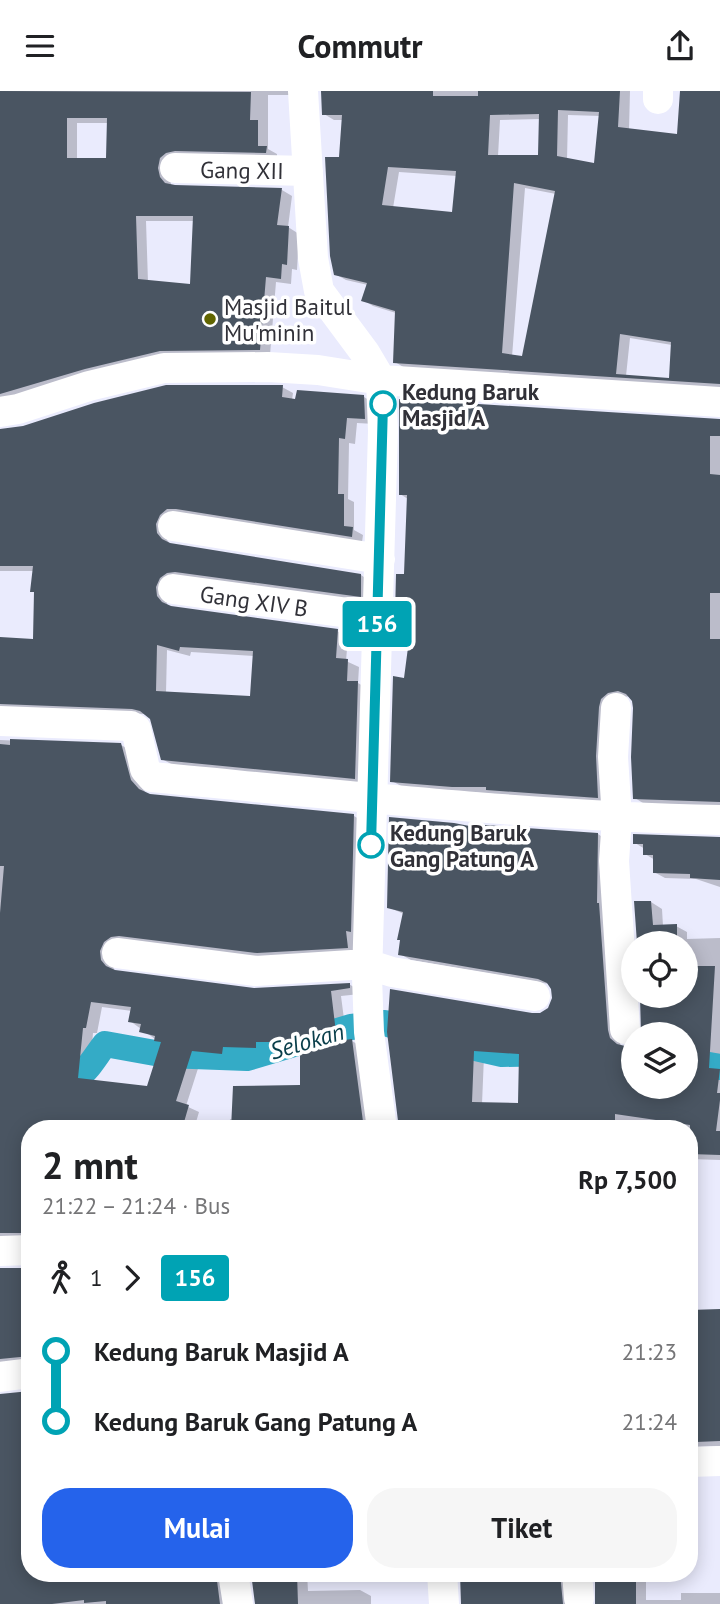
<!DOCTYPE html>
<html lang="id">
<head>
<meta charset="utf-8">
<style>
	:root { --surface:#fff; --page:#f6f6f6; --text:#202124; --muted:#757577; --accent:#2563eb }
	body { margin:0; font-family:"PT Sans",sans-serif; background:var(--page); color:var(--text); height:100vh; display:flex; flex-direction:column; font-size:26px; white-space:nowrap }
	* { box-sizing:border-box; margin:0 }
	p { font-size:23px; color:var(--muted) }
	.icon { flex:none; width:38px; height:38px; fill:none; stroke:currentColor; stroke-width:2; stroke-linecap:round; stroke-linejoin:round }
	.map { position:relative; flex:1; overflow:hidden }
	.drawer { position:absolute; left:21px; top:1029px; width:677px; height:462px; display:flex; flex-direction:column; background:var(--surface); border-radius:28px; box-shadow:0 4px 18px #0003 }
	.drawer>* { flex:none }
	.badge { padding:0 14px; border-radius:5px; font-size:24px; line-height:46px }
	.buttons { position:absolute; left:621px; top:840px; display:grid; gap:14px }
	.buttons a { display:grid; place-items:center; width:77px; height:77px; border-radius:50%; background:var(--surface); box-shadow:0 4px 18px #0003; font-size:35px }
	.map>.badge { position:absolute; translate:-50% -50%; box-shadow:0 0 0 4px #fff }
	.legs { display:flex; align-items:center; gap:10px; height:77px; padding:0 21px; font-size:23px }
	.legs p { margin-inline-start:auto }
	.summary { display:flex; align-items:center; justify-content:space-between; height:119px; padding:0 21px }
	h1 { font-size:38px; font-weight:700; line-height:52px }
	.action { display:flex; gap:14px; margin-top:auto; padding:14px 21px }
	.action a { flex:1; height:80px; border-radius:28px; background:var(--accent); color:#fff; font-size:28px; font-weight:700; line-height:80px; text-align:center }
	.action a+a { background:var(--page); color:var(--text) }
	ul { padding:0 21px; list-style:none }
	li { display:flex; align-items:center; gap:24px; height:70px; font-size:26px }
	li i { display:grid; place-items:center; width:10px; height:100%; margin:0 9px; background:currentColor }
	li i::after { content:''; width:18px; height:18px; margin:-9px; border:5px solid; border-radius:50%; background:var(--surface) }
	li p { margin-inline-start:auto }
	li:first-child i { background:linear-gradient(#0000 50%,currentColor 0) }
	li:last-child i { background:linear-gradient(currentColor 50%,#0000 0) }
	header { display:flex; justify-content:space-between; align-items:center; height:91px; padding:0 21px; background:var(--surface); font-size:32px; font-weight:700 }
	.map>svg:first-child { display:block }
	.shadow { fill:#0003; fill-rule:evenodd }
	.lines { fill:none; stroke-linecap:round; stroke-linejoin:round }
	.canal { stroke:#34abc6; stroke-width:26 }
	.building { fill:#4a5562; fill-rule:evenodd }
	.minor { stroke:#fff; stroke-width:30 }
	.line-1-casing { stroke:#fff; stroke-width:16 }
	.line-1 { stroke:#00a3b4; stroke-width:10 }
	.poi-dot { fill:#616500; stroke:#fff; stroke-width:2.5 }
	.stop-1-dot { fill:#fff; stroke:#00a3b4; stroke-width:3.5 }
	.labels { text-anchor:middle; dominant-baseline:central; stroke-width:7; stroke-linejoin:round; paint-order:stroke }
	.street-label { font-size:23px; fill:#313138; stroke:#fff }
	.poi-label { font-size:23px; fill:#313138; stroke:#fff; text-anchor:start }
	.stop-label { font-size:23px; font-weight:bold; fill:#313138; stroke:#fff; text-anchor:start }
	.water-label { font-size:24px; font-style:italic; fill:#093e4a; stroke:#fff }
</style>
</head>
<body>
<header><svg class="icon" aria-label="menu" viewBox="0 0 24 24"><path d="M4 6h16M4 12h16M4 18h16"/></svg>Commutr<svg class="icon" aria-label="share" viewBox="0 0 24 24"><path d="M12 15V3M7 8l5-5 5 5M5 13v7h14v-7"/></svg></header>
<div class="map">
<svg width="720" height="1513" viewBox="0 0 720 1513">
	<rect width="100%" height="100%" fill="#eaebfd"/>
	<path class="shadow" d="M0 0H297L296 4H268V58L277 63V67L168 83 172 96 282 99 292 105 288 136 299 143 297 179 292 178 291 193 276 191 270 264 0 313ZM77 32H108L107 69H77ZM146 130H194L191 195 148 191Z
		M322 0H630L629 39 678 45 681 0H720V298L405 277 395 271 396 222 373 215 363 209 368 194 346 189 335 183 344 29H334L324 23ZM568 24 601 25 595 75 567 69ZM541 28 540 65H498L500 29ZM399 81 457 85 453 123 393 117ZM525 97 556 103 523 267 512 266ZM630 247 672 254 671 289 626 285Z
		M282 296 293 302 292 309 364 306 374 312 375 333 357 332 355 353 349 352 348 408 354 411V439L363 444 362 451 166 440 167 449 171 454 361 484 371 491V511L166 503 167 513 171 517 337 540 348 546 346 570 359 576 358 592 368 598 365 693 173 674 162 668 152 627 144 623 12 618 0 622V548L35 550 36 502 32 500 34 480H0V340ZM167 559 190 565 191 561 254 565 251 607 166 602Z
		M720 330V716L646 714 635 707V617L630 605 619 607 608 712 403 696 392 690 413 530 397 523 406 485 408 408 400 403Z
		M0 649 121 654 132 660 142 697 148 704 354 725 364 731 358 862 268 868 110 867 115 881 254 899 349 893 360 900V903L341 905 347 951 352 950 362 956 373 1038H229L230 1028 233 1029 301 996 302 956H266V962L233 961V968L202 965 186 1015 199 1021 194 1038H30V1148L0 1153ZM102 916 132 920 130 930 162 953 148 997 89 990 93 942H97Z
		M486 740 598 743 608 750 618 946 634 996H686V943H643L642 905H686V852H639L636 812 651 811 662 818 663 835H676L687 841V848L720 847V1069L690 1068V1038H401L388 941 541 923 549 918 554 907 553 898 549 893 411 869 400 863 404 823 388 816ZM484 965 520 967 519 1013H482Z
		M720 748V796L696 788 665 787 654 781 655 769 645 763V758L635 752Z
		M30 1177V1272L0 1278V1179Z
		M720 1220V1355L690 1356V1221Z
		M30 1300V1482H227L230 1513H0V1305Z
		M251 1482H307L308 1500 360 1499 371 1505V1513H257Z
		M357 1482H436L427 1486 367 1488Z
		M460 1482H571V1513H468L463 1510Z
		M596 1482H646V1509H681V1502H720V1513H597Z"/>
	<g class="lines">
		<path class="canal" d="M458 953 502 963 555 962
			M686 970 720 976
			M0 1006C5 1002 11 995 17 992 34 984 54 996 72 989 86 984 96 964 105 953L166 964 247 967 351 936 385 932 421 943"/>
	</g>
	<path class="building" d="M0 0 251 1 250 29H258V55H267L266 62 175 60 166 62 160 67 158 77 160 86 165 92 175 94 282 97 277 134 289 135 287 174 282 173 281 188 266 186 260 259 160 260 85 278 0 303ZM67 27H107L106 67H67ZM136 125H193L190 193 138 188Z
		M321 0H433V5H478V0H620L618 36 677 43 680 0H720V293L393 272 395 220 361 210 367 192 334 184 330 165 325 66H339L342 24H322ZM558 19 599 21 594 72 557 65ZM539 23 538 64H488L490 24ZM388 76 456 80 452 121 382 114ZM514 92 555 100 522 265 502 262ZM620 243 671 251 669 287 616 283Z
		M166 294H283L282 306 295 308 297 299 364 304 365 328 347 327 345 348 339 347 338 403H344V435L353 436 352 446 176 418H167L160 424 156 433 157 442 162 448 170 452 361 483V506L175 481 167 482 160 487 156 496 157 505 162 511 171 515 338 538 336 567 348 568 347 590H358L355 688 161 669 150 628 140 620 132 618 0 613V546L33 548 34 501H30L33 475H0V338L23 335 94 312ZM157 554 179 560 180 556 253 560 250 605 156 600Z
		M399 308 720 328V345H710V383L720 384V502H710V548H720V711L633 708 631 666 633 617 632 610 626 603 618 600 608 602 601 608 599 616 596 665 598 707 486 699V696H452L390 691 393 585 404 587 412 526 395 524 396 483H404L407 404H399Z
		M10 648 121 652 131 689 139 698 150 703 354 723 351 841 346 840 348 857 257 862 119 845 111 846 104 851 100 860 101 869 106 875 115 879 254 897 350 892V897L331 900 337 950 352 948 364 1038H231L233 995 300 994V951H256V957L223 956 222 963 192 960 176 1010 189 1014 182 1038H30V1142H0V822L4 775H0V653L10 654ZM91 911 131 916 128 931 141 933 139 941 155 945 154 950 161 951 147 995 78 987 83 937H86Z
		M389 726 454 732 485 738V734L598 742 597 812H599L608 939 610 947 617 953 625 955 634 953V996H686V943H641L640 905H686V875H715L709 977 720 978 717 1002H720V1009L716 1040H720V1064L690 1063V1034L615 1023V1036L399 1038 387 941 390 898 532 922H540L548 917 552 907 551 898 547 892 538 888 398 864 400 849H397L403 821 387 817ZM474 960 519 963 518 1012 472 1011Z
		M633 743 720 746V789L690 787V783L653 782V764H643V753H633Z
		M634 810H651L653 834 677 833V852H637Z
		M0 1177H30V1265L0 1268Z
		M720 1218V1350L696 1351 694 1284H690V1219Z
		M30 1300V1482H216L220 1513H106V1510L84 1512V1509L52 1513H0V1303Z
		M251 1482H297L298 1513H255Z
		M460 1482H560L563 1513H461Z
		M595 1483H636V1513H595Z"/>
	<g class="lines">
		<path class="minor" d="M303 0 313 167 319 200 365 262 381 289 383 340 367 886 369 941 382 1038
			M658 8V0
			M175 77 308 80
			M0 321 18 318 89 295 164 277 268 276 318 279 381 289 720 311
			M173 435 380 468
			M173 498 378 526
			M616 617 613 666 617 727 614 770 625 938
			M0 630 131 635 136 638 145 678 152 686C341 704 530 725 720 729
			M117 862 256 880 367 873 392 881 535 905
			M0 1160 30 1159
			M0 1286 30 1282
			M690 1371 720 1370
			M233 1482 238 1513
			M442 1482 444 1513
			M577 1482 579 1507"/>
	</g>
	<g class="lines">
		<g class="line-1-casing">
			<path id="line-1" d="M371 754 383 313"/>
		</g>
		<use href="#line-1" class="line-1"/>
	</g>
	<circle class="poi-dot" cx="210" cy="228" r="7"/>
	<g class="stop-1-dot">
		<circle cx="383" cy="313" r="12"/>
		<circle cx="371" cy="754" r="12"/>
	</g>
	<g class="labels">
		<g class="street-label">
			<text transform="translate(242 79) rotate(1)">Gang XII</text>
			<text transform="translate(254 510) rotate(8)">Gang XIV B</text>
		</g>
		<g class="poi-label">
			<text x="224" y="215">Masjid Baitul<tspan x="224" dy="26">Mu'minin</tspan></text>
		</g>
		<g class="stop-label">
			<text x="402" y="300">Kedung Baruk<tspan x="402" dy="26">Masjid A</tspan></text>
			<text x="390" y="741">Kedung Baruk<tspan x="390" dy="26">Gang Patung A</tspan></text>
		</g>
		<g class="water-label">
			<text transform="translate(307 950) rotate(-16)">Selokan</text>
		</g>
	</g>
</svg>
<div class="buttons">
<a><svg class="icon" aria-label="locate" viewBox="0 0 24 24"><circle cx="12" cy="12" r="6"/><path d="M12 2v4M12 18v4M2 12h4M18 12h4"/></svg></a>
<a><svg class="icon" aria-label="layers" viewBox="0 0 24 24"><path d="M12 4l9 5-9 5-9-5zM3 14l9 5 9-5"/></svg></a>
</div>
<b class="badge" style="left:377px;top:533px;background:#00a3b4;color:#fff">156</b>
<section class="drawer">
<div class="summary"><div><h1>2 mnt</h1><p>21:22 – 21:24 · Bus</p></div><b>Rp 7,500</b></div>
<div class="legs"><svg class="icon" aria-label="walk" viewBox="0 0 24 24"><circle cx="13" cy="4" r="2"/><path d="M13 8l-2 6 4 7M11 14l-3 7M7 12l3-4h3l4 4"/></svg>1<svg class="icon" aria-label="forward" viewBox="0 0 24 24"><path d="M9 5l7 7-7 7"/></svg><b class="badge" style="background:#00a3b4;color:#fff">156</b></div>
<ul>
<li><i style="color:#00a3b4"></i><b>Kedung Baruk Masjid A</b><p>21:23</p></li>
<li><i style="color:#00a3b4"></i><b>Kedung Baruk Gang Patung A</b><p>21:24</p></li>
</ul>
<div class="action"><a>Mulai</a><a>Tiket</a></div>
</section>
</div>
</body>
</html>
